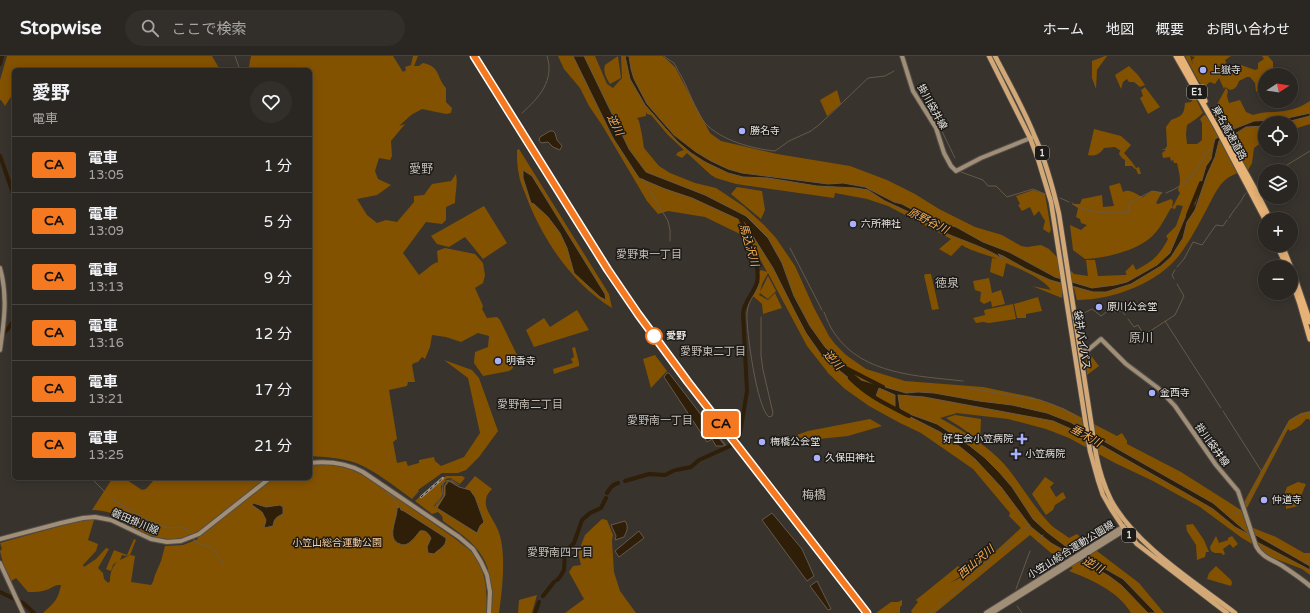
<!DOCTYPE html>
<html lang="ja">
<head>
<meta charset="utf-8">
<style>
	:root { --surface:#2a2622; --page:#322e2a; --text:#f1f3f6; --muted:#a5a5a5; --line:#464340 }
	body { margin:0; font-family:"Varela Round","Noto Sans JP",sans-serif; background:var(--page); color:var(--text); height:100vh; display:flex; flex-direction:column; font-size:15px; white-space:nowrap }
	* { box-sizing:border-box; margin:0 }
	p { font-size:13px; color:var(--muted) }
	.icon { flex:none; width:22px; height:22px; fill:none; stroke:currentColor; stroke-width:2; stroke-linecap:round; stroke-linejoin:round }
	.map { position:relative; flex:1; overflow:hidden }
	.side { position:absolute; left:12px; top:12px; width:300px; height:412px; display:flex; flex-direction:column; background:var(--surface); border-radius:6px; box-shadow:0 2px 10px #0003,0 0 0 1px var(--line) }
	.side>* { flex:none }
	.badge { padding:0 8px; border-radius:3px; font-size:14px; line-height:26px }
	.needle { width:26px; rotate:78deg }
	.fabs { position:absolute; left:1258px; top:12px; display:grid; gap:8px }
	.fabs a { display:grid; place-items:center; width:40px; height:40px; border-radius:50%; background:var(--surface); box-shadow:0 2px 10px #0003,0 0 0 1px var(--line); font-size:20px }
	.map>.badge { position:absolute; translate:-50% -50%; box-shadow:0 0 0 2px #fff }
	.round { display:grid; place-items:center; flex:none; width:42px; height:42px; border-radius:21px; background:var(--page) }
	.headline { display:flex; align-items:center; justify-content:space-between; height:68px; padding:0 20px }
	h1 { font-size:19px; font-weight:700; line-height:30px }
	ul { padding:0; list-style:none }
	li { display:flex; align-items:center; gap:12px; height:56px; padding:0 20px; border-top:1px solid var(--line) }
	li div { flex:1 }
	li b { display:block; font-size:15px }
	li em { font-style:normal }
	li .badge { min-width:44px; font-weight:700; text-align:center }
	header { display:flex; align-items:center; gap:24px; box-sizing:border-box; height:56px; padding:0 20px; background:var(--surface); border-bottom:1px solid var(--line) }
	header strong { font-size:19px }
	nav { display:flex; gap:22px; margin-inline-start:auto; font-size:14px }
	.search { width:280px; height:36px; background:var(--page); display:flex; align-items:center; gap:10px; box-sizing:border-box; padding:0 14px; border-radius:22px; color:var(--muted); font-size:15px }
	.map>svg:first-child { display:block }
	.green { fill:#835200 }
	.water { fill:#2f1e08; stroke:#665949; fill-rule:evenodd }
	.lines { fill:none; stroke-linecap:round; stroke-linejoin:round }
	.stream { stroke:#665949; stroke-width:1 }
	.river { stroke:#2f1e08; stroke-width:4 }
	.secondary-casing { stroke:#534f4b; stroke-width:6 }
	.trunk-casing { stroke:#534f4b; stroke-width:6 }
	.motorway-casing { stroke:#534f4b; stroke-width:7 }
	.secondary { stroke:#a18e77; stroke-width:4 }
	.trunk { stroke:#d2a876; stroke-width:4.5 }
	.motorway { stroke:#e6b276; stroke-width:5 }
	.rail-casing { stroke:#95918c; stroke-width:2.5 }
	.rail { stroke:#1d1b18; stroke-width:1; stroke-dasharray:3; stroke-linecap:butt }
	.line-casing { stroke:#fff; stroke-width:9 }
	.line { stroke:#f47921; stroke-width:6 }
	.poi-dot { fill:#a9b0fc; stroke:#1d1b18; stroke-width:1.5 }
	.stop-dot { fill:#fff; stroke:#f47921; stroke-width:2 }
	.labels { text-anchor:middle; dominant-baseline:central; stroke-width:3; stroke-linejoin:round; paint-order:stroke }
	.shield { fill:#1d1b18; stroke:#aaa8a4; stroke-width:1 }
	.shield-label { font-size:9px; font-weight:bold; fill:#e7e4e0 }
	.poi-label { font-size:10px; fill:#e7e4e0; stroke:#1d1b18; text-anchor:start }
	.street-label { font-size:10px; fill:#e7e4e0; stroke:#1d1b18 }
	.stop-label { font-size:10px; font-weight:bold; fill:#e7e4e0; stroke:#1d1b18; text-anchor:start }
	.park-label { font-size:10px; fill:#fdd09d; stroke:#1d1b18 }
	.water-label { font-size:11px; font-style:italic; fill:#fbb053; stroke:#1d1b18 }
	.neighbourhood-label { font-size:11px; fill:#c4beb7; stroke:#1d1b18 }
	.quarter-label { font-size:12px; fill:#c4beb7; stroke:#1d1b18 }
</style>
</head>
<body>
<header>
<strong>Stopwise</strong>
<div class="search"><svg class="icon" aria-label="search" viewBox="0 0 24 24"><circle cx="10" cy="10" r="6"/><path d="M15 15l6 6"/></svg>ここで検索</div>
<nav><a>ホーム</a><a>地図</a><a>概要</a><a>お問い合わせ</a></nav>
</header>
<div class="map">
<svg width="1310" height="557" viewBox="0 0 1310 557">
	<rect width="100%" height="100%" fill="#38332d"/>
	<path class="green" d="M7 0H212L219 12 218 14H14V36L5 50 1 44H0V24Z
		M251 0H393L403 16 406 14 405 11 411 9 413 0H418L414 10H419L423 7C441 11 436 21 446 32V46L452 52 451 57 446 58 422 53 411 59 399 70 405 68 391 85 392 100 390 104 379 102 375 115 378 123 391 129 377 139 357 143 367 159 377 167 386 164 397 166 414 146V140L424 139 432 128 451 125 456 118C458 128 455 137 455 147L446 151V164L442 168 426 166 403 197 419 219C425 215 432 207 438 206L437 195 445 192 475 198 483 207 485 219 483 227 475 232 483 250 482 253 487 262 497 261 500 264 519 303 512 313 509 315 483 320 474 307 475 296 488 291 489 280 478 277 461 286 446 281 432 279 430 291 425 303 422 301 418 306 414 307 412 309 415 326H408L407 330 389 334 397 383 393 386 397 407 406 405 408 410 419 407V404L434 401 435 405 441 410 464 401 480 377 468 322 444 304 472 314 479 322 498 375 479 401 466 414 458 417H442L418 434 419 435 412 443C394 430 376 415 356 407 342 402 325 401 311 400L310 14H250L249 10Z
		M558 0H595L607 28 613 32 622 22 621 0H663L675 11 710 77 721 85 777 98 850 110 887 124 915 138 939 153 975 171 1002 179 1021 190 1027 191 1041 189 1049 193 1074 218 1088 220 1086 204H1095L1098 220 1125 219 1127 218 1125 216 1133 208 1136 214C1153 205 1159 200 1168 183L1166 180 1176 170 1183 150 1177 149 1175 153 1171 152C1166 160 1162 169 1156 176 1142 194 1107 202 1085 203L1073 194 1070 169 1081 174 1087 169 1081 167 1080 163 1076 161 1078 152 1072 148H1080L1082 143 1102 139 1103 151 1114 150 1109 130 1120 127 1123 136C1130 132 1135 138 1143 141L1152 135 1162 136 1156 147 1158 148 1171 143 1173 145 1172 152 1180 137 1178 134C1182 124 1179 117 1177 107H1174L1173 104 1171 105 1170 101 1163 102 1162 97 1166 94H1161L1165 93 1167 90 1166 71 1171 64C1182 60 1184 59 1185 47L1191 46 1194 41V39L1203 57 1196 63 1187 69 1186 78 1187 88H1197L1202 84V67L1200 63 1204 59 1220 63 1214 54 1226 32 1228 35 1227 40 1229 47 1240 44 1246 56 1253 59C1265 55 1277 57 1289 54 1296 53 1304 49 1310 45V68L1291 74V67H1265V84L1254 92 1252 107 1248 114C1240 116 1230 119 1224 125 1219 130 1215 137 1212 143 1203 160 1194 178 1183 194 1162 226 1114 244 1077 244L1074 232 1062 229V242L1032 230 1051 234C1043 222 1020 213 1006 207L1003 221 990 216 992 202 997 203C986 198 972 196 962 189L951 200 939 193 951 183 949 182 888 150 867 143 835 137 834 142 736 128 716 122 711 119 687 97 682 102 676 99 678 96 684 94 668 79 651 59 647 58 646 56V60L637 62 639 65 642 79 644 92 659 110 670 117 695 127 716 132 743 150 764 169 776 182 795 210 814 252 829 280 835 288 846 299 866 313 905 325 983 331 1032 341 1063 352 1117 380 1122 377 1127 385V388L1181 416 1241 454 1246 467V469L1276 481 1304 497H1310V519L1302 513 1263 498 1259 492 1242 482 1200 451 1153 425 1115 407 1069 382 1046 373 1008 363 957 357 940 362C963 375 987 389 1005 409 1021 428 1034 452 1052 470 1057 474 1064 478 1069 482L1077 478 1097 495 1139 527 1164 557H1131C1118 535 1092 524 1069 515L1073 512 1051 497 1030 479 935 557H912L911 555 918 546 916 544 958 510 967 516 950 527 974 515 1021 472 1009 460 1010 457 973 413 921 377 900 367 869 350 845 333 829 318 807 290 768 217 762 228 760 236 768 220 776 235 768 243 760 237 759 239 768 244 775 237 782 252 763 258 762 248 753 240 760 226 759 216 761 214 767 216 754 192 740 178 705 161 668 155 658 158 647 145 602 69 589 50 580 32 564 13Z
		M618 0 621 22 610 28C606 21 603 17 605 9Z
		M1105 0H1107L1097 14 1096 33 1092 22V5Z
		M1185 0H1190L1193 9 1192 4 1195 1 1191 0H1231L1225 4 1231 18 1241 9 1255 14 1258 13V7L1264 3 1262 0H1268L1273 6V16L1270 19H1265C1265 27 1262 31 1256 36L1255 27 1250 21H1247L1239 25C1237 30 1236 33 1230 34L1225 31 1224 33 1219 22 1215 28 1210 26 1204 31 1199 26Z
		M1129 10 1138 19 1145 29 1140 31 1134 26H1129L1127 23 1123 26 1121 33 1115 19Z
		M1145 31 1160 51 1148 58 1140 42 1143 40 1141 34Z
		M837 34 841 48 827 60 820 44Z
		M1094 73 1121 80 1131 89 1124 97 1132 106 1136 112 1139 111 1141 118H1138L1136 113H1135L1132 110H1125V104L1122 102 1119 98 1120 95H1121L1115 91 1104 92C1100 98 1095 101 1088 99Z
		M519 93 609 238 612 252C573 228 545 187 528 145 525 136 520 127 519 119 517 111 517 102 517 94Z
		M737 131 762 135 765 154 761 163 731 138Z
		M1033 134 1045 138 1051 174 1049 177 1043 173 1045 165 1039 155 1034 160 1030 151 1022 155 1018 149 1020 148 1016 140Z
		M484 150 507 187 483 203 465 181 449 191 437 188 431 180Z
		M926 218H931L939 253 932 254 924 219Z
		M989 222 992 237 1001 234 1005 248 992 251 991 245 984 248 980 245 981 236 975 234 973 225Z
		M1038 241 1042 255 1026 258V262H1017L1014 248Z
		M1013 248 1016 263 989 267 983 266 976 267 973 262 985 259 984 254Z
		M577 254 589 274 534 291 526 274 544 262 550 271Z
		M575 291 579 307V310L554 318 553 313 573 307 571 303 574 301 572 292Z
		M1089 297 1099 310 1087 319 1086 300Z
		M655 299 667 315 651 332 643 303Z
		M1310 355V365L1309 363H1306C1302 369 1297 372 1290 375L1288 373 1247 452 1243 448 1289 364 1290 365 1289 364 1301 357Z
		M955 359 981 363 980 385 959 370 946 362Z
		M870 363 882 370 848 380 809 384 794 380 808 375Z
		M325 408C344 410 355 414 372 424L457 484C461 488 466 491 470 494 486 512 488 535 486 557H43C54 547 58 544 61 529 54 529 55 530 49 533 42 536 35 536 28 536L16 522 10 526 5 515 0 495 2 493 0 487C21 481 42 475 64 469 73 467 84 463 94 464L88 484 98 488 96 495 83 509 84 511 96 503 106 492 109 493 98 512 103 517 104 523 108 527 110 525C110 517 112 511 118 505L113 509 111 515 106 513 114 494 127 499 134 483 136 484 130 499 126 500 122 499 120 504 130 499 135 500 131 526 151 529 153 526 155 519 161 505 165 490 183 489 198 483 195 478C173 488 153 482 133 472L131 466C118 459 107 454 92 454L112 423 127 424 142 434 146 433 153 425 154 422H310V409Z
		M446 420H462L465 422 460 428 450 422 446 423 441 430 442 439 434 450 435 451 443 440 444 430 447 425H452L458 430V431L452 427 448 426 445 430V439L438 452 480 470 484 466C480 456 476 436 464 433L475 420 492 433C487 438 485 442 486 449 487 457 498 470 500 480 506 501 502 536 499 557H490L486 514 488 513C481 490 461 478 443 465L442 460 438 456 432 458 415 445 441 422 442 423Z
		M1045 421 1054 427 1050 431 1056 441 1063 436 1066 442 1055 449 1053 454 1046 459 1032 438Z
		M1298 426 1306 428 1301 440 1303 444 1298 450 1286 453 1285 436 1287 431Z
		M602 463 607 464 613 479 612 485 614 516 620 535 636 557H565L584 543 569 516 573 510 581 509 578 497 585 479Z
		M1193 468 1204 484 1209 496H1206L1205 501 1197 504 1196 489 1187 475 1186 469Z
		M1216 480 1219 487 1228 484V482L1232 480 1238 488 1233 492 1230 488 1223 493 1225 498 1223 499 1221 497H1215L1211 495 1210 491Z
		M1216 510 1231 524 1232 527 1231 530 1207 523 1209 517Z
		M537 539 532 557H518L519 544Z
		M902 544V549L900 551V557H876L891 546H898Z"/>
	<path class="water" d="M573 0H584L629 93 646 116 705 139 746 160 768 182 782 207 794 240 810 270 825 291 861 324 906 337 918 336 934 337 979 345 1012 349 1047 357 1070 366 1213 447 1250 479 1235 471 1213 453 1187 438 1080 377 1053 365 924 341 898 339 900 352 904 356 937 368 970 390 985 402 999 416 1012 431 1033 463 1047 476 1064 489 1123 523 1156 557H1148L1121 529 1109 520 1051 487 1031 471 1001 431 975 403 959 390 940 376 875 343 830 307 820 297 806 277 795 256 773 212 744 166 692 142 665 133 639 122 613 82ZM879 332 895 339V352L876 340Z
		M625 0H629L631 13 634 23 647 48 674 79 696 96 711 105 728 113 742 117 828 128 843 127 865 131 894 146 902 148 937 167 941 172 944 173 945 168 956 171 983 186 1009 196 1055 221 1092 232 1115 229 1127 226 1157 209 1170 197 1186 159 1195 148 1206 110 1211 103 1213 91 1215 83 1231 74 1254 65 1276 64 1292 61 1310 57V60L1283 67H1265V70L1246 71 1230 81 1219 85 1215 101 1207 119 1195 154 1187 166 1183 182 1171 201 1161 210 1131 228 1106 236H1093L1050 224 1026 213 1003 200 998 198 1003 203C982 189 958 184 935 172L939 173 926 164 885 145 868 134 856 132 817 130 768 122 743 121 728 117 705 106 691 97 678 86 666 73 645 49 630 23Z
		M550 75H553L555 77 557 84 562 90 560 94 553 91 548 86 541 87 539 84 540 81Z
		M523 114 532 120 605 238 606 244 600 241 574 217 567 192 560 177 548 161 534 148 531 147 523 122Z
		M667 317H669L725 390H716L712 383 707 386 664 321Z
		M449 425 459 431 470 434 475 441 484 466 480 470 477 477 437 452 445 439V430Z
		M253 447 266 451 280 449 283 451V458C276 461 274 463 273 470L264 472 266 464 262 456 252 449Z
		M400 451 401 454 404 455 446 482C447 490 439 493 434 498L428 497 427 491 431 482C428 477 426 474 420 475 415 481 408 492 400 488 385 483 398 462 397 452Z
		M772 457 802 493 814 520 807 525 762 464Z
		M625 465C629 471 627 475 624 481L615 484 616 480 611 469Z
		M639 475 644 482 619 501 615 495Z
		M1254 478 1310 510V514L1257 486Z
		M817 525 831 553 828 554 810 530Z"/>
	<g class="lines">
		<path class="stream" d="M235 0 240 14
			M664 0C667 3 671 5 674 7 676 10 678 15 680 18 689 33 694 53 705 67 720 84 753 93 775 95L789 85 811 75 820 68 868 22 885 20 894 15
			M522 57C539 42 555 24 547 0
			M939 69 955 102
			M1287 109 1310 95
			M1278 115 1285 110
			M961 116 983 124 988 130H996L1007 141 1033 133 1045 138
			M643 123 668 165 670 174V185
			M1258 128 1265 123
			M1166 137C1187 129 1198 115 1207 95L1213 92
			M1060 142 1069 146
			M1072 147C1082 156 1115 159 1128 156L1129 153V147L1152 135 1162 137
			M1229 162C1232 156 1237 151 1241 145 1243 142 1243 140 1246 137
			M790 192 822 254
			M756 208C757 214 760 220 759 226 758 236 748 243 747 257 746 274 757 353 769 361L772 360 773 357 763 314 761 300V261
			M1177 211 1184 203 1193 186 1202 189 1216 169 1223 170 1227 164
			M1174 223 1172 219 1175 214
			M824 256C827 263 830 272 835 278 863 319 919 320 963 325
			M1082 258 1092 253 1101 260 1113 251 1115 256 1122 255 1125 259
			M1128 263 1134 271 1138 269 1144 279 1175 259 1184 240 1177 228
			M1165 265 1221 352
			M967 332 1040 344 1054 349 1075 359 1085 375
			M1223 355 1262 416
			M715 375 727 391 730 390
			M91 422 112 443 147 464 168 472 181 471 187 473 191 479
			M385 437H386L393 441 398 452
			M1245 450 1287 369 1296 361 1310 356
			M435 451 442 439 443 428 445 425 451 424 459 429
			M1233 458 1242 454
			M193 482 195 486 212 492 224 509
			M1038 486 1043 479
			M1305 507 1310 505
			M1306 530 1310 533
			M1016 533 1030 495
			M1017 550 1022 557
			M930 557 974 520 1030 469"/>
		<path class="river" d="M0 8 2 0
			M0 100 14 140
			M1188 159 1201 127
			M0 280 8 273 14 264
			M846 312 883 331
			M850 322C869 341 886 348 909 360
			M676 414 691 411 699 404 730 390 738 383 740 378 747 335 743 257C745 243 754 238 757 226 761 208 746 178 740 161
			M625 425 649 418 665 419 673 415
			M607 437C610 432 612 429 618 427
			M557 524 560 521 564 514 565 497 567 494 574 487 582 464 590 457 601 452 606 442
			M0 536 23 547 34 557
			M543 540 554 526
			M535 557 539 546"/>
		<g class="secondary-casing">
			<path id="secondary" d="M902 0 913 35 936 72 944 97 951 110 956 115 981 102 1033 81
				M0 212C8 239 4 267 0 294
				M1080 296 1088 294 1101 283 1126 308 1158 332 1175 350 1216 409 1238 435 1256 490C1262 502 1274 504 1284 511 1293 517 1302 523 1310 530
				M310 407C329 405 346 407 363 416L459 481 473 493 481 506 487 519 490 536 489 557
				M0 483 61 467 83 462 95 461 111 464 151 483 167 486 181 485 199 478 270 422
				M0 507 23 557
				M986 557 1124 470
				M992 557 1125 474 1126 473"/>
		</g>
		<g class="trunk-casing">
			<path id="trunk" d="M989 0 1030 82 1038 103 1051 146 1090 395 1098 424 1103 439 1111 453 1125 474 1137 488 1227 557
				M995 0C1009 27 1024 53 1035 81 1046 106 1053 132 1059 158L1096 398C1099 414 1104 430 1111 444 1135 489 1195 526 1235 557"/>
		</g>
		<g class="motorway-casing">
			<path id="motorway" d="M1176 0 1217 72 1265 163
				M1181 0 1205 45
				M1227 83 1257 137 1270 163
				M1277 189 1287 211
				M1282 189 1296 225 1310 266
				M1291 222 1300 248 1310 283"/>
		</g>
		<use href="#secondary" class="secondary"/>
		<use href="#trunk" class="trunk"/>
		<use href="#motorway" class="motorway"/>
		<g class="rail-casing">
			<path id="rail" d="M474 0 608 214 638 258 688 325 867 557
				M421 441 443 422"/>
		</g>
		<use href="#rail" class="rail"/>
	</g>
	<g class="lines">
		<g class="line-casing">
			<path id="line" d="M474 0 608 214 638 258 688 326 867 557"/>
		</g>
		<use href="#line" class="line"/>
	</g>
	<g class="poi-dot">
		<circle cx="1203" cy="14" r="4"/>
		<circle cx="742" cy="75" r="4"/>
		<circle cx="853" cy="168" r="4"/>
		<circle cx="1099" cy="251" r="4"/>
		<circle cx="498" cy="305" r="4"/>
		<circle cx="1152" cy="337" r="4"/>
		<path d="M1020 377h4v4h4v4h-4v4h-4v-4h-4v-4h4z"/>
		<circle cx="762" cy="386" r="4"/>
		<path d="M1014 392h4v4h4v4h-4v4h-4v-4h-4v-4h4z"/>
		<circle cx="817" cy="402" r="4"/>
		<circle cx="1264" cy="444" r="4"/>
	</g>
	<circle class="stop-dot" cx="654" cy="280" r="8"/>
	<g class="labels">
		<g class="shield">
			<rect x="1187" y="29" width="20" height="14" rx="3"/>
			<rect x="1035" y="90" width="14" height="14" rx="3"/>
			<rect x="1122" y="472" width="14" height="14" rx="3"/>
		</g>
		<g class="shield-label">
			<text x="1197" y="36">E1</text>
			<text x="1042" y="97">1</text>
			<text x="1129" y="479">1</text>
		</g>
		<g class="poi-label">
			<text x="1211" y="14">上嶽寺</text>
			<text x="750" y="75">勝名寺</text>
			<text x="861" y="168">六所神社</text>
			<text x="1107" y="251">原川公会堂</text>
			<text x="506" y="305">明香寺</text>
			<text x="1160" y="337">金西寺</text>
			<text x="1013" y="383" text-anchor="end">好生会小笠病院</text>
			<text x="770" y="386">梅橋公会堂</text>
			<text x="1025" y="398">小笠病院</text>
			<text x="825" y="402">久保田神社</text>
			<text x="1272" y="444">仲道寺</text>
		</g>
		<g class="street-label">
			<text transform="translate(932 51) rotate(61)">掛川袋井線</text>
			<text transform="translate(1229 77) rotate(61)">東名高速道路</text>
			<text transform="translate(1082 284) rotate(81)">袋井バイパス</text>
			<text transform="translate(1212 389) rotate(54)">掛川袋井線</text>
			<text transform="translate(135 466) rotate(23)">磐田掛川線</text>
			<text transform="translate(1071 494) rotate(-32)">小笠山総合運動公園線</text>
		</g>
		<g class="stop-label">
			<text x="666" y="280">愛野</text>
		</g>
		<g class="park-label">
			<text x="337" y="487">小笠山総合運動公園</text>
		</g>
		<g class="water-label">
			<text transform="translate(615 69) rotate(63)">逆川</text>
			<text transform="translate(928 165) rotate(27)">原野谷川</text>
			<text transform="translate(749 189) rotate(74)">馬込沢川</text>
			<text transform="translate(833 304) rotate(48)">逆川</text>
			<text transform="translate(1086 380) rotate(29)">垂木川</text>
			<text transform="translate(976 506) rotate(-41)">西山沢川</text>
			<text transform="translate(1093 509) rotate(29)">逆川</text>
		</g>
		<g class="neighbourhood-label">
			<text x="649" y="198">愛野東一丁目</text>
			<text x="713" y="295">愛野東二丁目</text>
			<text x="530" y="348">愛野南二丁目</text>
			<text x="660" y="364">愛野南一丁目</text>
			<text x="560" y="496">愛野南四丁目</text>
		</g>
		<g class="quarter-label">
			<text x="421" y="113">愛野</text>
			<text x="947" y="227">徳泉</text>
			<text x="1141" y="282">原川</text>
			<text x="814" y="439">梅橋</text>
		</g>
	</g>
</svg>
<div class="fabs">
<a><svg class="needle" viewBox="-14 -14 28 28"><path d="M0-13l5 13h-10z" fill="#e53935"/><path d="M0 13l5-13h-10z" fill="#a5a5a5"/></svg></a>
<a><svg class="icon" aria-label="locate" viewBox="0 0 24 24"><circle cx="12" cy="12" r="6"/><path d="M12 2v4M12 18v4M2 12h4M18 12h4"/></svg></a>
<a><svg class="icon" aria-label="layers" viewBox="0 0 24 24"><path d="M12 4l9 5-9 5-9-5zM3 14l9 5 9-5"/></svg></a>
<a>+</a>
<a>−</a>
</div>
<b class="badge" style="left:721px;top:368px;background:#f47921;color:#111">CA</b>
<section class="side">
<div class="headline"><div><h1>愛野</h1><p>電車</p></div><a class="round"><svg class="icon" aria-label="heart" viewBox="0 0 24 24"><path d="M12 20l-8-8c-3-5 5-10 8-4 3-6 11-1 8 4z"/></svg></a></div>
<ul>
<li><span class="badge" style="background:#f47921;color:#111">CA</span><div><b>電車</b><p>13:05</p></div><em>1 分</em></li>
<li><span class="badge" style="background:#f47921;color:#111">CA</span><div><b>電車</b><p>13:09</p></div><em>5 分</em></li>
<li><span class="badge" style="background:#f47921;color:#111">CA</span><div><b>電車</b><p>13:13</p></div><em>9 分</em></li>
<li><span class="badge" style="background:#f47921;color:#111">CA</span><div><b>電車</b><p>13:16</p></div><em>12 分</em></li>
<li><span class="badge" style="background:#f47921;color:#111">CA</span><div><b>電車</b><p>13:21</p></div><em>17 分</em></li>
<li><span class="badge" style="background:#f47921;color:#111">CA</span><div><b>電車</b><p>13:25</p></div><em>21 分</em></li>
</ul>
</section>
</div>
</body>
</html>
